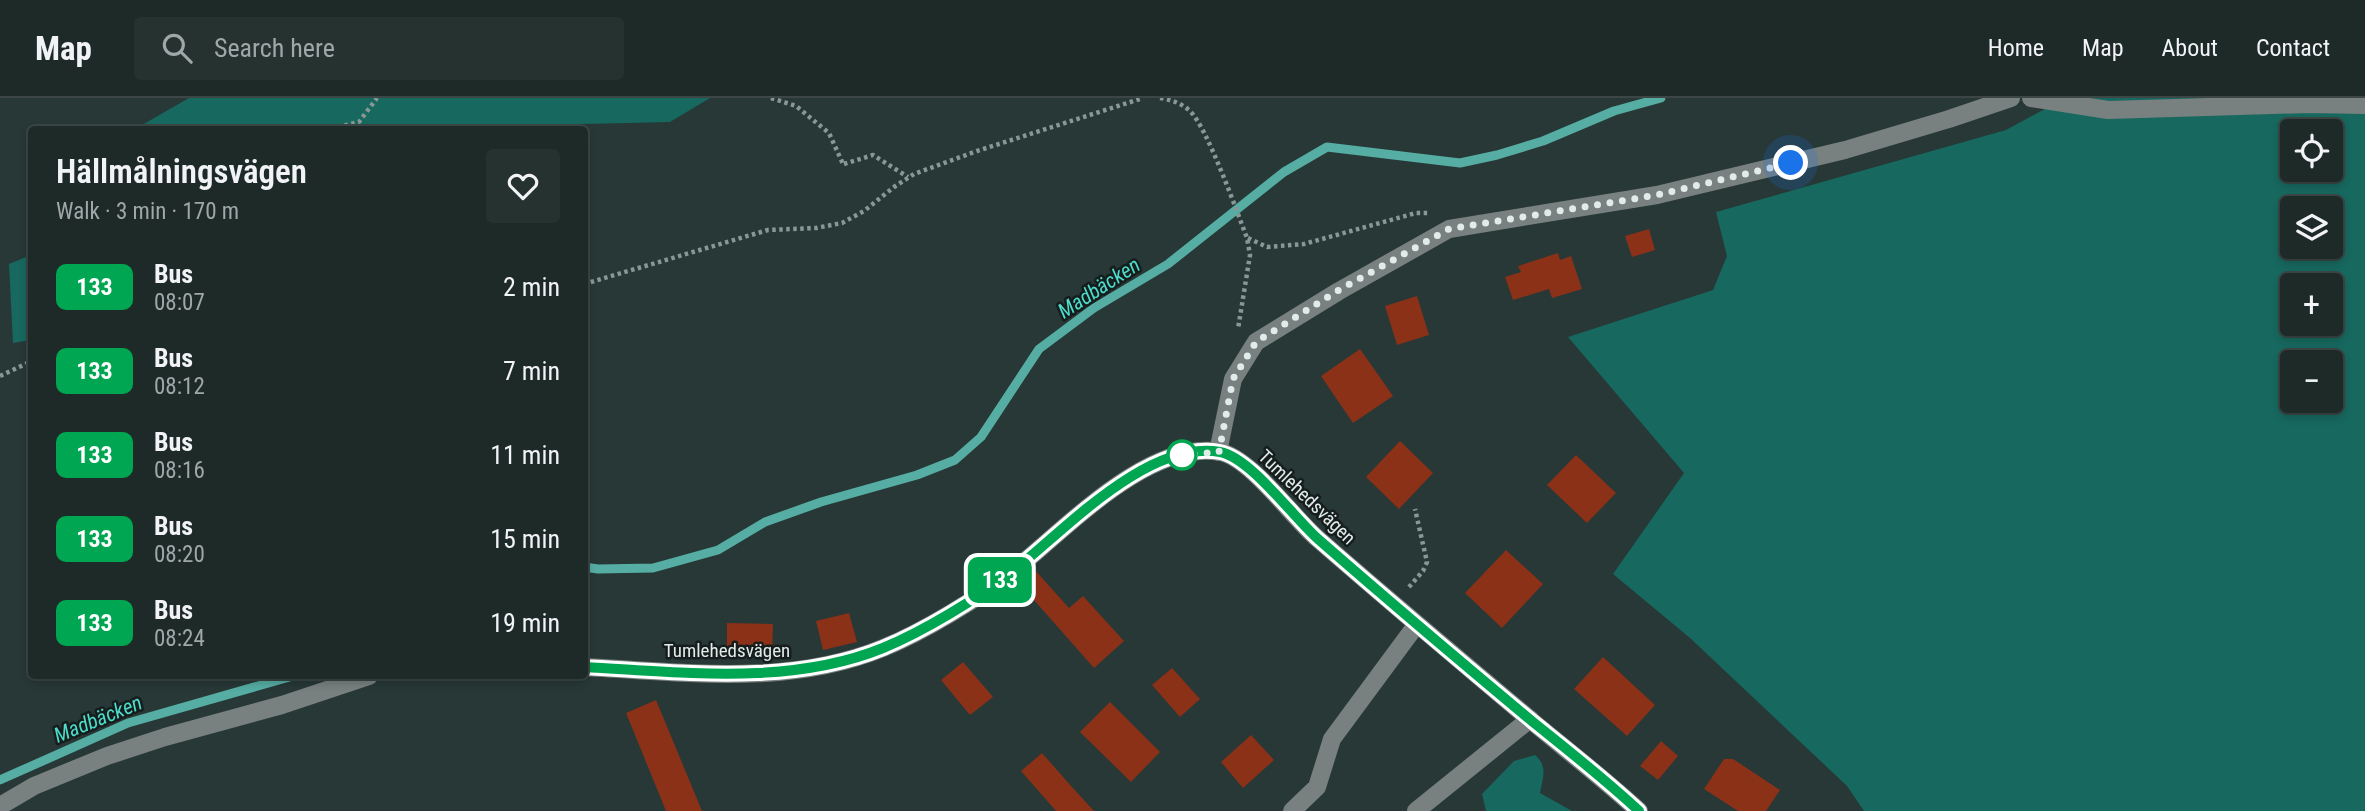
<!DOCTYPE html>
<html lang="en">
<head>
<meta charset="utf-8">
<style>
	:root { --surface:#1d2a28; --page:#253230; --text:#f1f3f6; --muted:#a0a7a8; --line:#3b4645 }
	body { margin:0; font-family:"Roboto Condensed",sans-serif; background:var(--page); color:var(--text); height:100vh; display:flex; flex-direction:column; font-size:26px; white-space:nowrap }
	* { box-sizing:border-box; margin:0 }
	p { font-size:23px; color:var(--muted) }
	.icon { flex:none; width:38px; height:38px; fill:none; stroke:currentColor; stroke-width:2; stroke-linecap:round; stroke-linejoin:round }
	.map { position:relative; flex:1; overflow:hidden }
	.sheet { position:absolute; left:28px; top:28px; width:560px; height:553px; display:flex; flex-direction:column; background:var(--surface); border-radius:7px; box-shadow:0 4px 10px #0003,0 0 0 2px var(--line) }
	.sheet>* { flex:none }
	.badge { padding:0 14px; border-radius:10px; font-size:24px; line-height:46px }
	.buttons { position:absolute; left:2280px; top:21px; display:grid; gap:14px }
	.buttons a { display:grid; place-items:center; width:63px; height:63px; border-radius:7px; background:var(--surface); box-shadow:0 4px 10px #0003,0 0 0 2px var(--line); font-size:35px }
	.you { position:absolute; width:35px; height:35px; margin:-18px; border:5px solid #fff; border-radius:50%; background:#1a73e8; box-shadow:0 0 0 10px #1a73e833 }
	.map>.badge { position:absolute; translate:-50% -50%; box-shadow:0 0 0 4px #fff }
	.round { display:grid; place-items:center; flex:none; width:74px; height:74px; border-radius:7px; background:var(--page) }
	.headline { display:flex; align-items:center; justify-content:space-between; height:119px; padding:0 28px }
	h1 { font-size:33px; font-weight:600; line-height:52px }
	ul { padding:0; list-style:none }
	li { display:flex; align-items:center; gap:21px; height:84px; padding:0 28px }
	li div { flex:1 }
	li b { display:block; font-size:26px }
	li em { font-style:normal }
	li .badge { min-width:77px; font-weight:700; text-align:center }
	header { display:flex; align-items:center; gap:42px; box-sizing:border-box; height:98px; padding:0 35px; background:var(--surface); border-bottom:2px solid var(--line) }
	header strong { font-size:33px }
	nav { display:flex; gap:38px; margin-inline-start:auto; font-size:24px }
	.search { width:490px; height:63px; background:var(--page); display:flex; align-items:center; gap:18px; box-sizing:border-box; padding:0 24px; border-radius:7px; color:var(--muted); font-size:26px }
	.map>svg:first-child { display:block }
	.forest { fill:#17685f; fill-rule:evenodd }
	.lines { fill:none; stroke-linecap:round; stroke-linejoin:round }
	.stream { stroke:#55ada4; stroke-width:9 }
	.building { fill:#8a3118 }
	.path { stroke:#899795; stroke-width:4.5; stroke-dasharray:3.5 3.5; stroke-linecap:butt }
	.minor { stroke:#78817f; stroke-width:18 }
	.line-casing { stroke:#fff; stroke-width:16 }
	.line { stroke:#00a651; stroke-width:10 }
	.walk { stroke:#e1ebe9; stroke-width:7; stroke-dasharray:0 12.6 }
	.stop-dot { fill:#fff; stroke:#00a651; stroke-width:3.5 }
	.labels { text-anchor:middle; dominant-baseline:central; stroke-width:5; stroke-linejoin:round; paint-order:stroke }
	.street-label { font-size:19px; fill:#e1ebe9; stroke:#161e1d }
	.water-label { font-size:21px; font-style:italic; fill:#4cddcc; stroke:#161e1d }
</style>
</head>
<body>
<header>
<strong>Map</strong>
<div class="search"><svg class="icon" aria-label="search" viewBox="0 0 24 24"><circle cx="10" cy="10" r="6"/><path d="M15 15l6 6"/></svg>Search here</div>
<nav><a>Home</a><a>Map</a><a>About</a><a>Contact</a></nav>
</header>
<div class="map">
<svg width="2365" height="713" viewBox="0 0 2365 713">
	<rect width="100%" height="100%" fill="#273836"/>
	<path class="forest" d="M189 0H710L670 24 458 29 457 32 135 31Z
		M2065 0H2365V713H1864L1847 688 1690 540 1613 476 1684 375 1568 239 1713 192 1727 158 1716 114 2006 32ZM2292 33H2331V72H2292ZM2292 110H2331V149H2292ZM2292 187H2331V226H2292ZM2292 264H2331V303H2292Z
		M31 157V242L13 245 9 166Z
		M1535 657C1548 668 1543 679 1540 695L1572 713H1486L1482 696 1514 663Z"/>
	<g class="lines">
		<path class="stream" d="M584 469 598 471 653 470 718 452 765 424 821 404 917 377 955 362 981 339 1039 251 1094 210 1168 166 1284 74 1327 49 1460 65 1497 57 1543 43 1614 13 1661 0
			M0 682 128 625 293 578"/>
	</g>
	<path class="building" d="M1649 131 1655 152 1632 159 1625 138Z
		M1558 155 1560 162 1571 158 1582 191 1552 200 1549 191 1513 202 1505 179 1521 174 1518 168Z
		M1417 198 1429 237 1397 247 1385 208Z
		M1360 251 1393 298 1353 325 1321 278Z
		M1400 343 1433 375 1399 411 1366 379Z
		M1576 357 1616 395 1587 425 1547 387Z
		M1506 452 1543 486 1502 530 1465 495Z
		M1034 471 1069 510 1083 498 1124 543 1094 570 1018 484Z
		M849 515 857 544 823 552 816 523Z
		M727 525 773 526 772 557 727 555Z
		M1603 559 1655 607 1627 638 1574 591Z
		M963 564 993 599 970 617 941 582Z
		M1172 570 1200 601 1180 619 1152 587Z
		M656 602 702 713H666L626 615Z
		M1110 604 1160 654 1131 684 1080 634Z
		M1251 637 1274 662 1243 690 1221 664Z
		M1661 643 1678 658 1658 682 1640 668Z
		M1042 655 1072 689 1094 713H1056L1021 673Z
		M1724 661H1733L1780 692 1766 713H1738L1704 691Z"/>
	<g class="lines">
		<path class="path" d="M771 0 796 8 829 35 843 66
			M1160 0C1172 2 1181 5 1190 13 1207 29 1237 114 1247 140L1250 157 1238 231
			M324 32 359 24 377 0
			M844 66 873 57 908 79
			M1248 140 1267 149 1304 146 1416 115H1428
			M584 186 768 132 816 130 842 125 864 113 894 89 914 76 977 53 1143 0
			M0 278 32 263
			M1409 489 1423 473 1427 464 1415 411"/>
		<path class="minor" d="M2031 0 2108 12 2308 6 2365 7
			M1218 354 1233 281 1256 244 1339 193 1449 131 1657 97 1845 52 1949 21 2011 0
			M584 569C684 574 788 589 883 550 923 534 979 500 1013 473 1064 433 1148 341 1220 354 1251 360 1292 419 1318 441 1389 503 1461 563 1533 624 1569 654 1605 682 1639 713
			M0 708 34 688 107 658 165 639 282 607 369 578
			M1292 713 1317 689 1332 641 1417 526
			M1416 713 1530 621"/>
	</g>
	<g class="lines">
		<g class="line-casing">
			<path id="line" d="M584 569C683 574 790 588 883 550 924 533 977 501 1013 473 1064 433 1148 341 1220 354 1251 360 1293 419 1318 441 1389 503 1461 564 1533 624 1569 653 1606 682 1639 713"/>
		</g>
		<use href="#line" class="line"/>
		<path class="walk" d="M1182 357 1219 354 1233 281 1256 244 1339 192 1449 131 1657 97 1791 65"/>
	</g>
	<circle class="stop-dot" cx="1182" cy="357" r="14"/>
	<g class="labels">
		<g class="street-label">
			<text transform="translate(1307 399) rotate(44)">Tumlehedsvägen</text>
			<text x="727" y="552">Tumlehedsvägen</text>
		</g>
		<g class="water-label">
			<text transform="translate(1099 190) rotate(-33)">Madbäcken</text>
			<text transform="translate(98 621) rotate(-22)">Madbäcken</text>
		</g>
	</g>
</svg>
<div class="buttons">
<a><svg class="icon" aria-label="locate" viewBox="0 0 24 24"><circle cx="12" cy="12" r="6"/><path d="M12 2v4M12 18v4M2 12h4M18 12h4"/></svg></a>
<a><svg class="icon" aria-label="layers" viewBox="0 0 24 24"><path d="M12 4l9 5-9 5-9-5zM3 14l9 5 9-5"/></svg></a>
<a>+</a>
<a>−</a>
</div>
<div class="you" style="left:1791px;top:65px"></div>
<b class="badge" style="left:1000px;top:482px;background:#00a651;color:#fff">133</b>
<section class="sheet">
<div class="headline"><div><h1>Hällmålningsvägen</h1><p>Walk · 3 min · 170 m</p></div><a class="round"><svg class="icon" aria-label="heart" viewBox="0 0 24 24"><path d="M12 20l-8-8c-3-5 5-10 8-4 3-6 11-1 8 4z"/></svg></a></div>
<ul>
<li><span class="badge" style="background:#00a651;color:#fff">133</span><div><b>Bus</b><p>08:07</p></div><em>2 min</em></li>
<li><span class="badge" style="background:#00a651;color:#fff">133</span><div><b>Bus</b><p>08:12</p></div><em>7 min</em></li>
<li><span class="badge" style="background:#00a651;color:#fff">133</span><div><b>Bus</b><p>08:16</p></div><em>11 min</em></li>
<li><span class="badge" style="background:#00a651;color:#fff">133</span><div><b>Bus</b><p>08:20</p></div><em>15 min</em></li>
<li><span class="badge" style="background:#00a651;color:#fff">133</span><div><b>Bus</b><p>08:24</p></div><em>19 min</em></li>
</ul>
</section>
</div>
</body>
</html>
